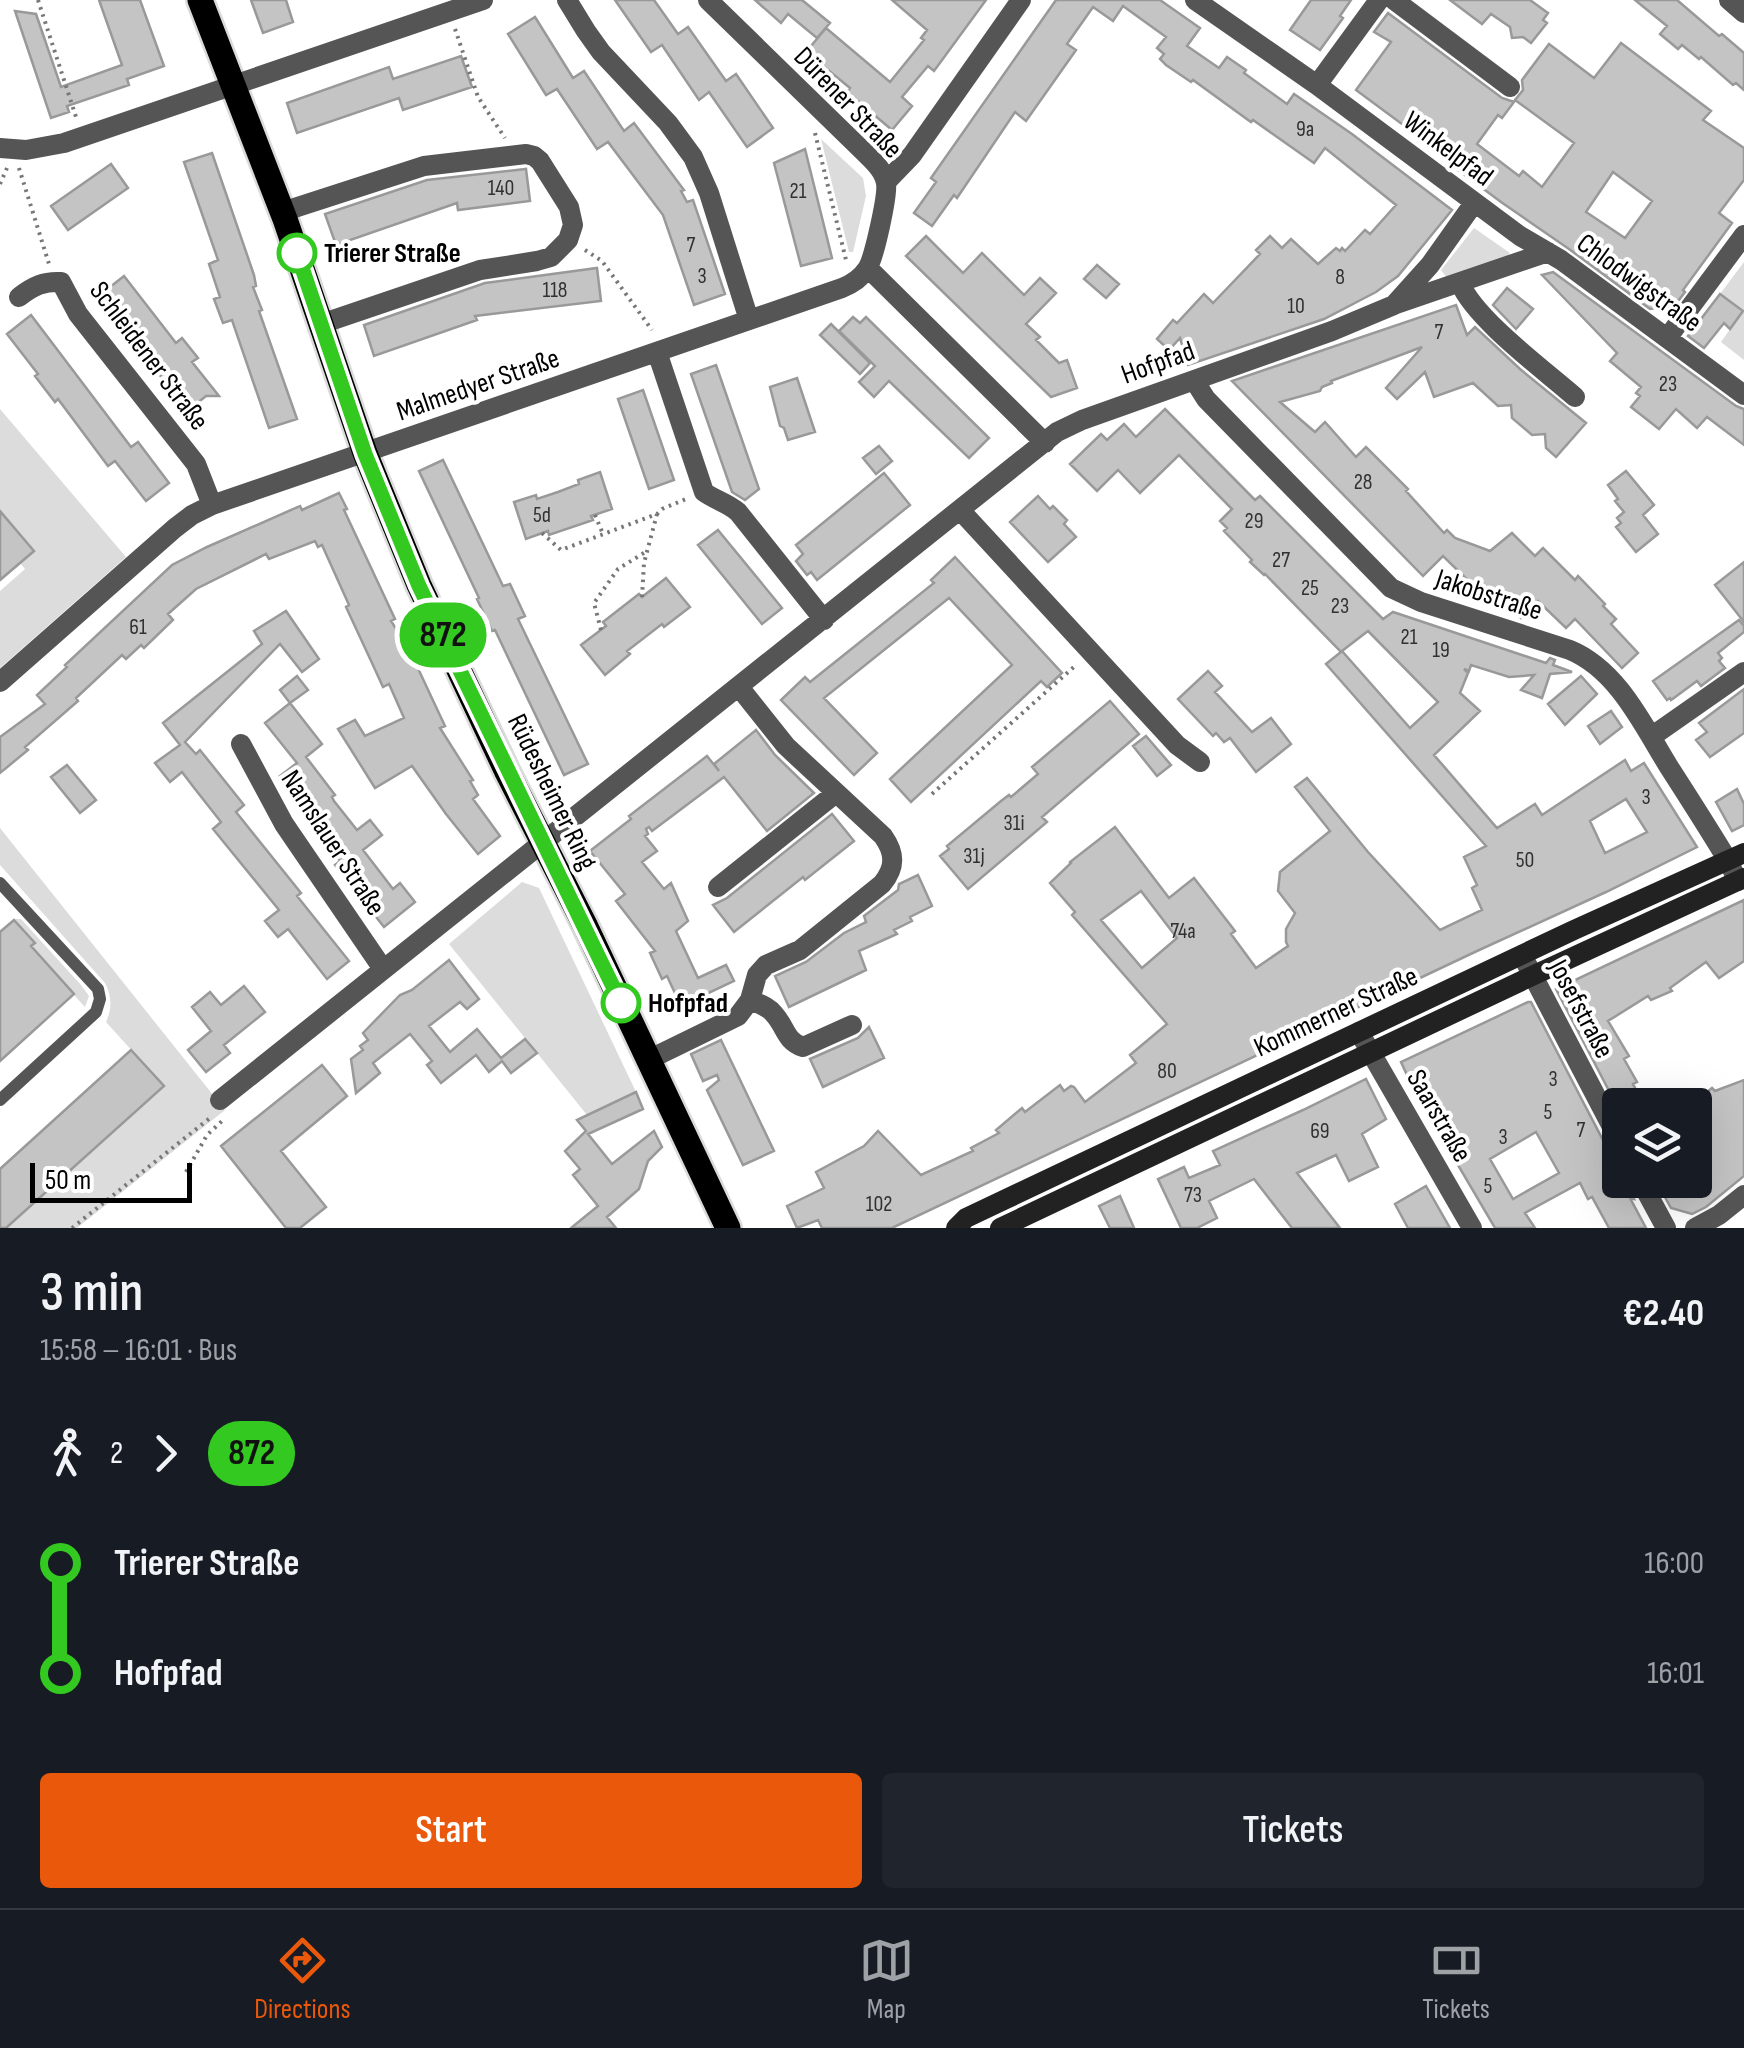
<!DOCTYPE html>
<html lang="en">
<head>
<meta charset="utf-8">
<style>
	:root { --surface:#171b24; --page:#20242c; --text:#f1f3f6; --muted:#9ea1a6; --line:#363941; --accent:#ea580c }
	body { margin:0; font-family:"Sofia Sans Condensed",sans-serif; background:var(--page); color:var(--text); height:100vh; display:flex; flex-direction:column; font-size:38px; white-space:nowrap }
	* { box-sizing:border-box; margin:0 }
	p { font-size:32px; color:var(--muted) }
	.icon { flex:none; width:55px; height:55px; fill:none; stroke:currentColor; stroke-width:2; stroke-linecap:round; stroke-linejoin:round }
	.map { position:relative; height:1228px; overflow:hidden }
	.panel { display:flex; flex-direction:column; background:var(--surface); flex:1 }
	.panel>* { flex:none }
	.badge { padding:0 20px; border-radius:32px; font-size:35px; line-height:65px }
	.buttons { position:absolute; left:1602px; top:1088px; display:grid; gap:20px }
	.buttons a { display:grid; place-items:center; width:110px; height:110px; border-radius:10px; background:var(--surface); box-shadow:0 10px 40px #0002; font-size:50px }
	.scale { position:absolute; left:30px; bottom:25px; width:162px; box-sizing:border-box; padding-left:10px; border:5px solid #000; border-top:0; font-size:28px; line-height:35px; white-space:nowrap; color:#000; -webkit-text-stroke:8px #fff; paint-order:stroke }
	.map>.badge { position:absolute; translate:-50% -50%; box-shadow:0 0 0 5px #fff }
	.legs { display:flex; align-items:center; gap:15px; height:110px; padding:0 40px; font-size:32px }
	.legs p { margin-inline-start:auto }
	.overview { display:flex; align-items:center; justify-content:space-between; height:170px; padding:0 40px }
	h1 { font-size:55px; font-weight:600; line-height:75px }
	.action { display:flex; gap:20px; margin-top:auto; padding:20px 40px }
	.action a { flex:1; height:115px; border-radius:10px; background:var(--accent); color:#fff; font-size:40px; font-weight:600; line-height:115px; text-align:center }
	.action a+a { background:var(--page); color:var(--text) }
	ul { padding:0 40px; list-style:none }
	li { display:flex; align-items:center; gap:35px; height:110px; font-size:38px }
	li i { display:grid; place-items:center; width:15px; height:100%; margin:0 12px; background:currentColor }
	li i::after { content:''; width:25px; height:25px; margin:-12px; border:8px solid; border-radius:50%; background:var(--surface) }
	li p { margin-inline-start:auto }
	li:first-child i { background:linear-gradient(#0000 50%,currentColor 0) }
	li:last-child i { background:linear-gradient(currentColor 50%,#0000 0) }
	.tabs { display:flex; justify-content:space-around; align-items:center; height:140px; border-top:2px solid var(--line); background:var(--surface); font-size:28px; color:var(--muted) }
	.tabs a { display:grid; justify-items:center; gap:5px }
	.tabs .selected { color:var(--accent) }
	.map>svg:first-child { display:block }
	.green { fill:#dcdcdc }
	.building { fill:#c4c4c4; stroke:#999; stroke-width:2.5; fill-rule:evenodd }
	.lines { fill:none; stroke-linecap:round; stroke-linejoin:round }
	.primary-casing { stroke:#dbdbdb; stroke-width:30 }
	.path { stroke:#777; stroke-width:4; stroke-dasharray:2.5 5; stroke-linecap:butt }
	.lane { stroke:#555; stroke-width:12 }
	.street { stroke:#555; stroke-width:20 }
	.secondary { stroke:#222; stroke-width:20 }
	.primary { stroke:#000; stroke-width:25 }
	.line-1-casing { stroke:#fff; stroke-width:22 }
	.line-1 { stroke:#33c920; stroke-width:15 }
	.stop-1-dot { fill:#fff; stroke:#33c920; stroke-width:5 }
	.labels { text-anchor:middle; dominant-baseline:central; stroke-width:8; stroke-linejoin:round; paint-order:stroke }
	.number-label { font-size:22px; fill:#313131 }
	.street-label { font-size:28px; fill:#000; stroke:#fff }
	.stop-label { font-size:28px; font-weight:bold; fill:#000; stroke:#fff; text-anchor:start }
</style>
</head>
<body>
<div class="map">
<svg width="1744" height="1228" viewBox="0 0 1744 1228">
	<rect width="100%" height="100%" fill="#fff"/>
	<path class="green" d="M821 139 863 178 866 196 853 252H849Z
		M1474 228 1510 253 1506 258 1447 278 1441 270Z
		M1744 262V360L1721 342 1743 311 1720 294Z
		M0 409 126 557 0 668V591L25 569 20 563 34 551 0 511Z
		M0 828 225 1110 77 1228H6L163 1085 106 1022C112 1009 112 996 105 983L0 865Z
		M522 882 539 888 636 1092 587 1115 449 944Z
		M14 919H21L81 985 89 996 85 1007 52 971 0 974 34 943Z"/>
	<path class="building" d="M99 0H140L164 66 127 79 129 85 67 106 69 112 51 118 15 11 36 14 61 87 122 65Z
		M251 0H286L293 22 263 33Z
		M615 0H654L678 34 688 27 726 81 736 74 773 128 747 147 709 92 699 100 662 45 651 52Z
		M755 0H802L830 23 817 38 788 14 781 23Z
		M892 0H986L934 71 928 66 902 97 912 106 892 130 847 92 850 88 806 52 826 28 890 82 924 40 921 38 927 30Z
		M1056 0H1160L1200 28 1187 46 1219 68 1227 57 1246 70 1244 73 1287 104 1294 94 1352 134 1452 210 1398 276 1376 292 1324 319 1188 365 1180 338 1169 350 1157 339 1173 320 1177 323 1204 294 1213 303 1260 254 1256 250 1270 236 1282 248 1291 239 1318 264 1336 248 1340 251 1342 248 1345 251 1365 230 1370 234 1396 205 1325 148 1314 163 1253 120 1251 122 1193 80 1191 82 1166 65 1160 59 1164 54 1157 48 1166 37 1123 6 1113 21 1093 7 1067 44 1076 50 1026 121 1015 112 957 198 954 195 932 226 914 213 936 182 931 178Z
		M1311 0H1351L1340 16 1343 18 1320 50 1290 30Z
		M1450 0H1530L1548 13 1543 20 1547 23 1531 43 1523 37 1512 38 1510 27 1491 14 1482 24Z
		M1635 0H1677L1719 36 1722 34 1744 53V90L1736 83 1733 85 1701 57 1699 59 1682 45 1678 49 1660 34 1667 26Z
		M1388 13 1502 98 1514 102 1502 118 1498 115 1477 144 1519 176 1523 171 1542 187 1574 143 1515 100 1523 90 1522 80 1549 44 1594 78 1621 43 1711 111 1703 120 1744 148V180L1719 213 1732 223 1683 290 1685 292 1675 305 1650 309 1569 249 1501 202 1458 170 1460 167 1356 90 1391 42 1374 32ZM1613 172 1652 201 1625 238 1586 212Z
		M535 17 573 78 584 71 624 131 634 123 684 190 681 191 687 202 693 200 725 294 694 305 663 215 608 142 597 149 557 89 546 95 508 34Z
		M461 56 472 87 403 110 399 98 297 133 287 103 389 67 393 79Z
		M805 149 832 258 801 266 774 163Z
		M212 153 254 275 256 286 253 287 262 310 259 311 297 419 269 428 232 320 223 323 214 299 220 297 209 264 218 260 184 162Z
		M111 164 128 188 68 230 51 206Z
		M526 169 530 201 458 210 457 203 336 245 325 214 427 180Z
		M926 236 963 273 982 253 1024 295 1040 278 1056 293 1026 324 1040 337 1036 340 1059 363 1067 360 1077 388 1051 397 906 256Z
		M1097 265 1119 284 1106 298 1084 279Z
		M597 268 601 301 475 316 477 320 374 356 364 325 485 283Z
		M1553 272 1736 406 1744 409V445L1707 417 1697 428 1676 409 1659 429 1631 407 1640 396 1636 393 1641 387 1610 361 1617 353 1542 275Z
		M124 276 176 343 182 338 198 358 192 362 219 396H206L185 413 169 393 163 384 165 382 150 362 152 361 100 295Z
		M1507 288 1533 309 1516 329 1493 305Z
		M1720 294 1743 311 1730 329 1724 323 1704 348 1688 336Z
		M1456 305 1467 335 1475 327 1520 369 1586 423 1556 457 1546 448 1545 434 1532 435 1512 418 1511 405 1498 406 1473 383 1434 397 1425 372 1397 399 1386 388 1422 347 1331 381 1332 383 1322 387 1320 391 1280 402 1315 432 1325 422 1356 457 1366 447 1408 489 1406 491 1444 533 1447 530 1455 538 1490 551 1512 533 1535 556 1543 548 1575 580 1578 576 1605 604 1603 606 1616 619 1611 624 1638 653 1622 668 1575 619 1566 628 1538 601 1521 618 1494 591 1486 598 1443 556 1423 576 1232 381Z
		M31 315 131 447 138 442 169 483 146 501 115 461 108 466 58 399 55 402 35 376 38 374 7 334Z
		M853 317 860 323 866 317 989 438 969 458 889 381 874 397 859 382 875 366 839 331Z
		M831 324 870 363 860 374 820 335Z
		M716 365 759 489 745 500 732 492 691 374Z
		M797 378 815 432 788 440 784 428 780 426 770 387Z
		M643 390 674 480 649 489 618 399Z
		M1165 409 1255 500 1260 496 1383 619 1393 612 1546 663 1550 658 1555 660 1553 665 1572 672 1550 674 1542 698 1521 690 1534 675 1509 677 1471 665 1469 671 1464 669 1468 673 1460 693 1480 711 1434 755 1497 828 1535 804 1542 815 1625 760 1631 771 1644 763 1697 847 1606 892 1477 951 892 1228H822L818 1220 797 1228 787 1206 824 1188 816 1172 864 1146 878 1131 921 1175 973 1151 971 1148 999 1133 996 1130 1022 1108 1025 1112 1060 1085 1064 1091 1071 1086 1074 1087 1085 1102 1136 1063 1130 1055 1167 1024 1072 915 1075 912 1050 883 1071 863 1070 862 1115 827 1169 898 1194 878 1235 931 1231 934 1256 968 1288 946 1286 942V929L1295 913 1278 891 1280 872 1330 831 1295 787 1307 778 1368 852 1440 930 1482 910 1472 888 1477 885 1464 857 1486 846 1326 664 1341 652 1265 574 1264 575 1250 562 1252 560 1224 531 1227 528 1220 521 1232 509 1179 455 1140 493 1118 470 1097 491 1070 464 1101 434 1107 440 1124 424 1136 437ZM1368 631 1438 702 1410 728 1342 651ZM1626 799 1647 832 1605 853 1590 821ZM1141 891 1177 938 1142 968 1101 920Z
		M879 446 892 461 876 474 863 458Z
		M443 460 503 586 510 584 525 616 518 619 588 764 564 775 495 630 492 631 477 599 479 598 419 471Z
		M1626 471 1654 505 1643 515 1658 534 1636 552 1616 527 1621 523 1617 518 1624 512 1615 501 1618 499 1608 485Z
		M600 472 612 509 591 516 593 520 549 535 548 531 526 539 514 502 536 495 537 499 558 492 579 484 578 480Z
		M884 473 910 505 817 580 811 572 807 575 796 561 803 554 796 545Z
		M339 493 347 509 344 510 395 619 391 621 408 647 445 726 440 728 473 780 470 781 478 795 473 799 500 836 478 854 446 814 412 766 375 788 338 729 355 720 365 736 404 718 389 684 383 687 372 663 346 607 349 605 322 545 318 547 315 541 269 559 266 554 196 589 168 614 173 620 144 648 141 645 126 659 122 655 76 698 78 701 25 747 28 750 0 773V737L45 704 37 695 67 667 65 665 172 565 207 547 300 506 302 510Z
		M1038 496 1050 509 1053 506 1067 520 1064 524 1076 537 1048 562 1010 522Z
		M0 511 34 551 0 580Z
		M718 530 782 608 762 624 698 545Z
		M955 557 1062 673 1047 687 1041 681 911 802 890 779 1012 665 949 598 824 698 877 753 854 775 781 700 805 677 810 682 934 583 931 580Z
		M1744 562V622L1715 585Z
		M666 578 690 607 664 627 662 624 627 651 630 654 605 675 581 645 606 626 603 622 639 594 642 597Z
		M286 611 319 659 302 672 280 644 185 742 196 754 200 750 244 805 236 812 301 893 297 896 349 961 327 979 288 929 278 937 265 921 279 910 213 829 221 822 195 789 182 772 170 782 155 763 180 745 163 723 262 644 254 631Z
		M1739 620 1744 626V632L1718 653 1722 658 1719 661 1725 668 1701 686 1697 681 1671 700 1670 698 1667 700 1653 681Z
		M1208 671 1222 686 1215 692 1252 732 1271 718 1291 744 1256 772 1230 738 1224 742 1216 733 1213 736 1178 699Z
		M297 676 308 690 290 703 280 690Z
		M1581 676 1597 694 1565 725 1548 704Z
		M1744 689V733L1710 757 1696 740 1707 732 1699 723Z
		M1110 701 1139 734 1042 817 1047 822 968 889 940 856 949 849 947 846 1001 801 1009 795 1011 797 1038 774 1032 767Z
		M290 703 322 744 306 757 335 795 332 797 334 801 357 830 370 820 382 835 363 850 393 889 400 883 415 902 384 927 335 865 340 861 308 821 312 817 280 776 297 763 265 723Z
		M1611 711 1622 727 1600 744 1588 726Z
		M756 730 775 755 814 793 767 831 724 777 652 831 649 827 646 829 648 834 645 836 657 851 642 862 664 889 671 883 688 921 676 931 698 978 726 965 734 981 681 1006 667 976 662 979 650 953 655 951 616 901 625 894 590 851 631 819 629 816 707 756 719 771 714 764Z
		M1146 736 1171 765 1157 776 1133 746Z
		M67 765 96 800 80 813 51 777Z
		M1737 789 1744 804V825L1732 831 1716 802Z
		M832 814 854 841 805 880 803 877 734 932 713 905 727 898Z
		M918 875 932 906 910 917 912 921 894 930 897 934 859 951 866 970 789 1007 775 976 806 962 844 933 866 922 864 916 898 890 899 884Z
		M1744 900V961L1719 978 1706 962 1670 988 1672 991 1651 1000 1648 996 1608 1021 1629 1056 1624 1059 1637 1082 1633 1084 1644 1105H1620V1112L1556 989Z
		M14 920 35 943 31 946 74 994 0 1061V932Z
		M449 960 479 999 467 1009 460 1002 429 1026 450 1052 477 1029 501 1058 525 1039 537 1053 511 1073 502 1061 489 1072 476 1055 441 1083 427 1065 432 1061 410 1034 373 1063 380 1073 356 1093 351 1059 363 1050 360 1046 368 1040 363 1033 400 995 412 990Z
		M244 986 265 1012 224 1045 230 1053 206 1072 188 1050 211 1031 192 1007 210 992 221 1005Z
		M1528 1002H1531L1606 1146 1604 1147 1620 1180 1626 1181 1634 1199 1630 1198 1646 1228H1609L1592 1197 1588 1199 1580 1183 1525 1213 1535 1228H1495L1415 1092 1401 1062ZM1536 1132 1559 1173 1513 1199 1490 1159Z
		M869 1027 884 1058 823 1087 810 1059 858 1038Z
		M721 1040 774 1151 743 1165 707 1090 719 1080 717 1075 703 1081 691 1054Z
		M131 1050 164 1086 6 1228H0V1169Z
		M322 1065 347 1096 281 1151 326 1207 300 1228H286L221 1146Z
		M1366 1079 1386 1119 1362 1134 1378 1167 1349 1181 1336 1155 1297 1173 1340 1228H1292L1254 1179 1209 1201 1217 1218 1197 1228H1181L1158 1179 1184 1167 1189 1178 1220 1165 1213 1151 1303 1110Z
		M1744 1080V1176L1706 1207 1692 1214 1671 1208 1656 1181 1695 1180V1102L1712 1088 1715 1091Z
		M636 1092 643 1109 588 1134 612 1164 654 1131 662 1147 648 1161 639 1189 607 1217 616 1228H571L598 1206 573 1175 580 1169 565 1151 586 1131 577 1120Z
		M1426 1186 1450 1228H1408L1395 1204Z
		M1120 1196 1134 1228H1110L1099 1206Z"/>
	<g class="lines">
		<g class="primary-casing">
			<path id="primary" d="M200 0 285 219 365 453 419 585 506 770 586 927 728 1228"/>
		</g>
		<path class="path" d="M38 0 76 117
			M455 29 478 97 505 138
			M815 133 846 260
			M19 168 49 264
			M0 184 7 168
			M585 250 602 261 652 330
			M595 515 603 534
			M542 533 561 550 657 514 662 509 686 499
			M642 597 644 563 657 514
			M601 630 594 603 618 569 647 551
			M932 794 1076 665
			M186 1172 207 1135 222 1121
			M72 1228 210 1118"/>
		<path class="lane" d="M0 883 98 989 100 999 96 1012 0 1100"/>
		<path class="street" d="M567 0 586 31 601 52 668 123 693 157 709 193 749 320
			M1195 0 1317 85 1520 236 1561 260 1744 395
			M1394 0 1510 87
			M1729 0 1744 13
			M1317 85 1379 0
			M0 148 26 150 64 143 483 0
			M886 182 912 155 1021 0
			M282 212 424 166 526 154 534 156 540 161 569 207 573 225 568 240 551 257 537 261 480 270 321 324
			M868 268 1045 443
			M1460 283C1475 319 1543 369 1575 397
			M19 297C33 286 44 281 61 282L78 314 196 464 212 505
			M1396 304 1548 252
			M1668 337 1744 235
			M657 352 704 492C715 500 728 503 738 512L824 620
			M1194 380 1206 399 1391 588 1421 602 1570 650C1618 670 1643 725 1669 767 1689 798 1708 828 1727 859L1738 881
			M960 510 1177 745 1200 762
			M0 682 175 528 192 515 212 505 842 288C852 284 861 278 867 269 874 259 888 195 886 183 884 170 872 160 863 151L708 0
			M1651 737 1744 672
			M241 744 284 824 383 969
			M718 887 836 793
			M1522 955 1620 1142
			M750 1000C759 1004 768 1006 774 1014 786 1027 785 1041 803 1047L852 1025
			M1359 1032 1472 1228
			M648 1060 738 1016 750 1000 757 975 766 965 800 950 882 884C896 867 895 853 883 836L786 746 739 687
			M220 1100 1057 432 1082 420 1332 331 1394 305 1430 265 1474 203
			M1640 1180 1666 1228
			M1695 1228 1719 1215 1744 1195"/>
		<path class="secondary" d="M956 1228 966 1218 1006 1199 1574 930 1744 853
			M1000 1228 1532 976 1744 878"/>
		<use href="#primary" class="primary"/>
	</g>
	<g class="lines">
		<g class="line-1-casing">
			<path id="line-1" d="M297 253 365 454 419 586 621 1003"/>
		</g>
		<use href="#line-1" class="line-1"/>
	</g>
	<g class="stop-1-dot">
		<circle cx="297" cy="253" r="18"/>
		<circle cx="621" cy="1003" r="18"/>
	</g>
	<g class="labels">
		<g class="number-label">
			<text x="1305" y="129">9a</text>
			<text x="501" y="188">140</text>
			<text x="798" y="191">21</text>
			<text x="691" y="245">7</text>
			<text x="702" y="276">3</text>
			<text x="1340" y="277">8</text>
			<text x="555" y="290">118</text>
			<text x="1296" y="306">10</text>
			<text x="1439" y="332">7</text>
			<text x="1668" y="384">23</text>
			<text x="1363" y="482">28</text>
			<text x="542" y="515">5d</text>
			<text x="1254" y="521">29</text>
			<text x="1281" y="560">27</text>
			<text x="1310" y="588">25</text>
			<text x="1340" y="606">23</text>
			<text x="138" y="627">61</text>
			<text x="1409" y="637">21</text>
			<text x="1441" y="650">19</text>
			<text x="1646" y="797">3</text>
			<text x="1014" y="823">31i</text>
			<text x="974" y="856">31j</text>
			<text x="1525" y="860">50</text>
			<text x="1183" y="931">74a</text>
			<text x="1167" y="1071">80</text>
			<text x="1553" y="1079">3</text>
			<text x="1548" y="1112">5</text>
			<text x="1581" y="1130">7</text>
			<text x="1320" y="1131">69</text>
			<text x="1503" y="1137">3</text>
			<text x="1488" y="1186">5</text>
			<text x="1193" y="1195">73</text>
			<text x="879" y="1204">102</text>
		</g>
		<g class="street-label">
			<text transform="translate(848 103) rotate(46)">Dürener Straße</text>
			<text transform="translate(1448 149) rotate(37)">Winkelpfad</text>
			<text transform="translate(1639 283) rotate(36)">Chlodwigstraße</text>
			<text transform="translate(149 356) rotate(53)">Schleidener Straße</text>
			<text transform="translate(1158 363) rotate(-20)">Hofpfad</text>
			<text transform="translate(478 385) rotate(-19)">Malmedyer Straße</text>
			<text transform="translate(1489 595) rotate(18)">Jakobstraße</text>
			<text transform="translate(552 792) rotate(64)">Rüdesheimer Ring</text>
			<text transform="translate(333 843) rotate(57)">Namslauer Straße</text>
			<text transform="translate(1581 1009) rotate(62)">Josefstraße</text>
			<text transform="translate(1336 1012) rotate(-25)">Kommerner Straße</text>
			<text transform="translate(1439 1116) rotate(60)">Saarstraße</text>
		</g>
		<g class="stop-label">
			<text x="324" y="253">Trierer Straße</text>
			<text x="648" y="1003">Hofpfad</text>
		</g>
	</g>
</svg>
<div class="buttons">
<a><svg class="icon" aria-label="layers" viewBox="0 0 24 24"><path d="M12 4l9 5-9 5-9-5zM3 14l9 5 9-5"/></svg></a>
</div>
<div class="scale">50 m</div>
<b class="badge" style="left:443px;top:635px;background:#33c920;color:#111">872</b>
</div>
<section class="panel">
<div class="overview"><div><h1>3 min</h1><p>15:58 – 16:01 · Bus</p></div><b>€2.40</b></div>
<div class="legs"><svg class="icon" aria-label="walk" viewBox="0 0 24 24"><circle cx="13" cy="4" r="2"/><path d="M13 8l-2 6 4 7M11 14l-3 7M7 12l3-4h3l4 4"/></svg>2<svg class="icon" aria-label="forward" viewBox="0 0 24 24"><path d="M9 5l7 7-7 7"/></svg><b class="badge" style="background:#33c920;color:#111">872</b></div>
<ul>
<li><i style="color:#33c920"></i><b>Trierer Straße</b><p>16:00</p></li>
<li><i style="color:#33c920"></i><b>Hofpfad</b><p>16:01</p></li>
</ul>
<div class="action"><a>Start</a><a>Tickets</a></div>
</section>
<nav class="tabs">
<a class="selected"><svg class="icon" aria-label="directions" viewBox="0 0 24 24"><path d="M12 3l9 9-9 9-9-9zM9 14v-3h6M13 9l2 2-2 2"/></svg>Directions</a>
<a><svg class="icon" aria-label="map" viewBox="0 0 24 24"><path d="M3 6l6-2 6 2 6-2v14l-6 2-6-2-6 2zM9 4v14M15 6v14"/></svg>Map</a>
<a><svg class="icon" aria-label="tickets" viewBox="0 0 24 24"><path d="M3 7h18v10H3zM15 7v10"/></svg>Tickets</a>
</nav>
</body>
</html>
